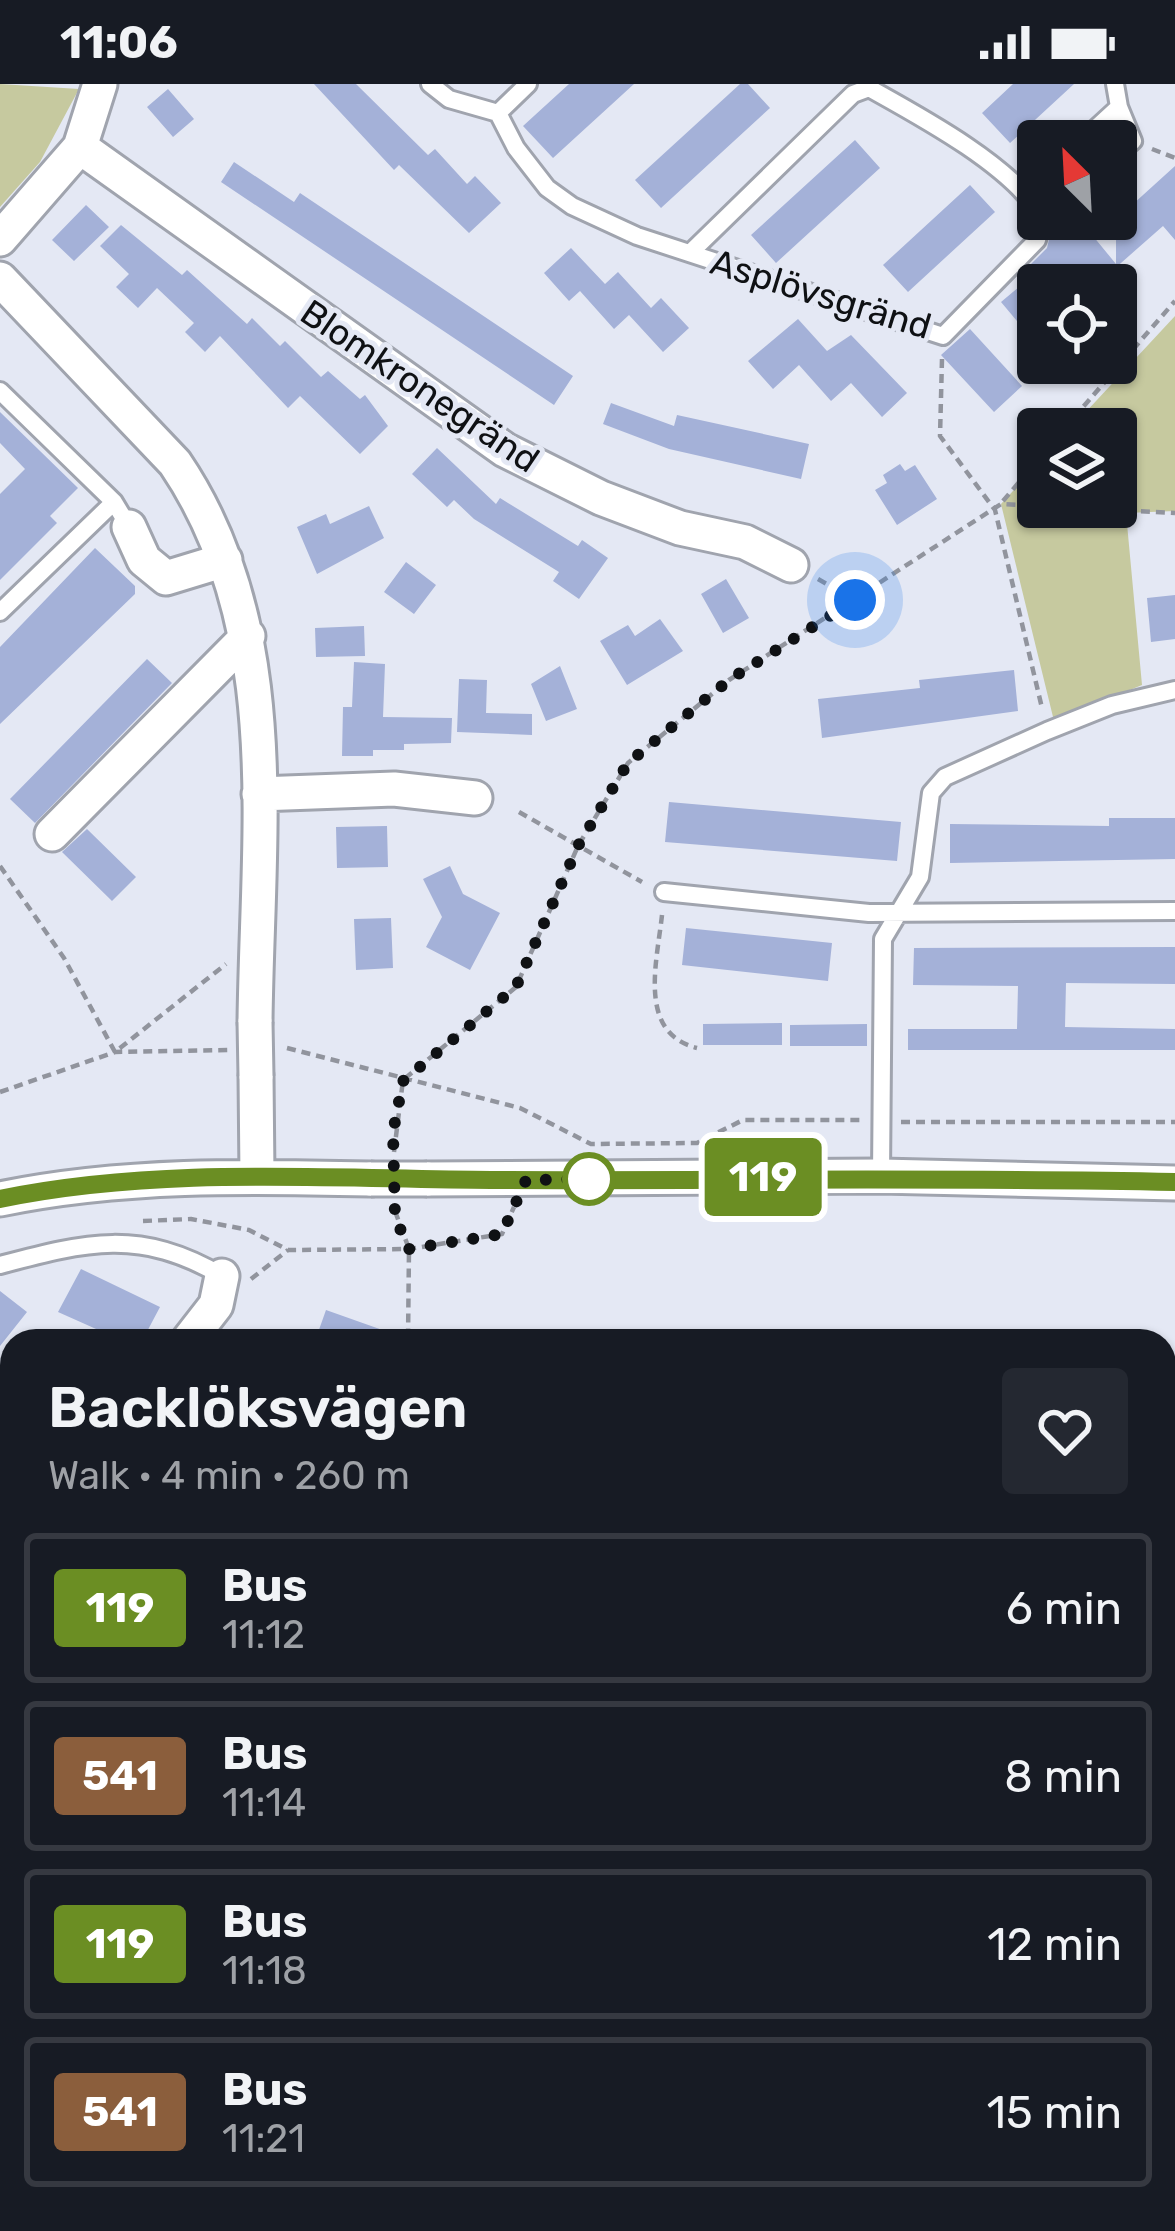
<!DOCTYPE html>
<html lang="en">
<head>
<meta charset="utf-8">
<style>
	:root { --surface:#171b24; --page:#242831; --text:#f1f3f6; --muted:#9ea1a6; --line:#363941 }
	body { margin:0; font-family:Rubik,sans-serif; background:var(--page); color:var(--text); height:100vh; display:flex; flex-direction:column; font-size:45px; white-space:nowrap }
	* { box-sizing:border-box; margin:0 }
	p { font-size:39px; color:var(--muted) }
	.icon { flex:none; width:66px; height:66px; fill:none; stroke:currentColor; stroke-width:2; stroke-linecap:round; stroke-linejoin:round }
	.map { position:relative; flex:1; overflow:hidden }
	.panel { position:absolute; left:0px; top:1245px; width:1176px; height:903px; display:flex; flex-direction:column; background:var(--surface); border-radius:36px 36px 0 0; box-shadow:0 3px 9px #0004 }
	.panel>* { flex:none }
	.badge { padding:0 24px; border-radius:9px; font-size:42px; line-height:78px }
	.needle { width:78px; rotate:336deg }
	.buttons { position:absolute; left:1017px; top:36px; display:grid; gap:24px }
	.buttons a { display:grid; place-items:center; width:120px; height:120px; border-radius:12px; background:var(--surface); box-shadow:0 3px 9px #0004; font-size:60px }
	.you { position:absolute; width:60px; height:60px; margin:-30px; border:9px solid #fff; border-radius:50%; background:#1a73e8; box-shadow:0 0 0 18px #1a73e833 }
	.map>.badge { position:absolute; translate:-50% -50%; box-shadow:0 0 0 6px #fff }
	.round { display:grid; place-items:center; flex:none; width:126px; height:126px; border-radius:12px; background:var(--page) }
	.summary { display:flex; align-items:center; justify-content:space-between; height:204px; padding:0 48px }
	h1 { font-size:57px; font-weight:600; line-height:90px }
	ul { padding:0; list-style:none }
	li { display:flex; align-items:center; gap:36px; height:150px; margin:0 24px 18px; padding:0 24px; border:6px solid var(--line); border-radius:12px }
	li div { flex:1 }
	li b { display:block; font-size:45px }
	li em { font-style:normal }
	li .badge { min-width:132px; font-weight:700; text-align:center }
	.status { display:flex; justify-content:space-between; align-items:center; height:84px; padding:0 60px; background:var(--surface); direction:ltr }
	.status svg { height:33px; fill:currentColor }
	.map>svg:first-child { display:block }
	.green { fill:#c6c99f }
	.building { fill:#a4b1d8 }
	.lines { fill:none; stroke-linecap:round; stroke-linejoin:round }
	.service-casing { stroke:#a0a4ae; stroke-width:22 }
	.minor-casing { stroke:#a0a4ae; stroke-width:39 }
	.path { stroke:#91949d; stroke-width:4.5; stroke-dasharray:9 6; stroke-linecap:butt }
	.service { stroke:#fff; stroke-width:16 }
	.minor { stroke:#fff; stroke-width:33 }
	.minor-bridge-casing { stroke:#a0a4ae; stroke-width:39; stroke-linecap:butt }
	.minor-bridge { stroke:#fff; stroke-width:33 }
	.line-casing { stroke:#fff; stroke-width:27 }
	.line { stroke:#6b8e23; stroke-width:18 }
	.walk { stroke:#0f1114; stroke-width:12; stroke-dasharray:0 21.6 }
	.stop-dot { fill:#fff; stroke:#6b8e23; stroke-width:6 }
	.labels { text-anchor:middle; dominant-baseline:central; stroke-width:10; stroke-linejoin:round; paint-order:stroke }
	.street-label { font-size:36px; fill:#0f1114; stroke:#e4e8f4 }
</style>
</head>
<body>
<div class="status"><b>11:06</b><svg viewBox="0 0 49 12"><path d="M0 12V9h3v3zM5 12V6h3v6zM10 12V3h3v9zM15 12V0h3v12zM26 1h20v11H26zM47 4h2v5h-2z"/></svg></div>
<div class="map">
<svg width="1175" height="2147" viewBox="0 0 1175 2147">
	<rect width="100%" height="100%" fill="#e4e8f4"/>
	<path class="green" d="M0 0 79 5 40 78 0 123Z
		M1175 232V427L1126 429 1142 601 1054 637 1001 420 1038 380V423H1116V345H1070Z"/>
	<path class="building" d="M314 0H356L428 71 435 65 467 100 475 92 501 119 469 149 399 81 394 86Z
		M569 0H634L553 74 523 42Z
		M740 0H748L770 24 661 124 635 96Z
		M1013 0H1074L1010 59 982 29Z
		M168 5 194 35 173 53 147 23Z
		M855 56 880 84 776 179 751 151Z
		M234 78 294 118 300 109 573 292 554 321 221 98Z
		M1175 82V156L1163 142 1096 201 1038 200V262L1001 218 1031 193 1025 186 1047 164 1054 135H1079L1116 180V104L1132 121Z
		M970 101 995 128 908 208 883 181Z
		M86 121 109 143 74 177 52 156Z
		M121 141 182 191 187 186 247 240 252 234 280 262 285 257 321 293 328 287 360 315 365 311 388 342 360 370 300 312 288 324 220 252 205 268 185 248 194 239 157 204 138 224 116 203 129 190 100 162Z
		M571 164 605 200 618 188 651 224 661 214 689 244 663 268 629 231 614 245 580 207 569 217 544 189Z
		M798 235 827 267 851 251 907 309 882 333 851 299 831 317 799 281 773 305 748 277Z
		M970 245 1022 302 994 328 941 271Z
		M611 319 674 342 677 331 809 360 801 395 669 365 603 340Z
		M0 328 78 404 50 432 57 439 0 496V410L25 385 0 359Z
		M437 364 496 420 500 414 578 462 582 456 608 474 579 515 553 497 559 488 474 435 454 416 447 423 412 390Z
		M900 380 905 387 915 381 937 415 897 441 875 406 887 399 883 391Z
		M369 422 384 454 317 490 297 443 326 430 330 440Z
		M95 464 135 502V510L0 640V563Z
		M406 478 436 501 414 530 384 508Z
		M726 495 749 534 723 549 701 510Z
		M1175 511V555L1151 558 1147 514Z
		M660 535 683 567 627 601 600 557 628 541 635 552Z
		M364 542 365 572 316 573 315 544Z
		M147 575 172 599 35 739 10 715Z
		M354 578 385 580 383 633 452 634 451 659 404 660V666H373V672H342L343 623H352Z
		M560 582 577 625 546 637 531 600Z
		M1014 586 1018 627 822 654 818 615 920 604 919 596Z
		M459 595 487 596 486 629 532 630V651L457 648Z
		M669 718 901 738 897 777 665 758Z
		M1109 734H1175V775L950 779V740L1109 742Z
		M387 742 388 783 337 784 336 743Z
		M87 745 136 793 112 817 62 768Z
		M450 782 463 810 500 829 470 886 426 863 442 833 423 795Z
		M391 834 393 884 356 886 354 835Z
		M686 844 832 859 828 897 682 881Z
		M1175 863V900L1066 899 1065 943 1175 945V966H908V945H1017L1018 902 913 901 914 864Z
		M782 939V961H703V940Z
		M867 940V962H790V941Z
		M81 1185 160 1223 142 1257H123L58 1228Z
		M0 1207 27 1228 0 1262Z
		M326 1226 405 1254 404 1257H315Z"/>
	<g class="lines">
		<g class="service-casing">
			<path id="service" d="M430 0 449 15 498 29 516 64 547 104 572 122 637 152 943 252 1037 156 1042 135
				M498 29 528 0
				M1082 57 1119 23 1115 0
				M1116 72 1133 57 1119 23
				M690 169 853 10 869 4C919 32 1007 79 1038 127
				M0 307 114 418 129 443
				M0 528 114 418
				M664 808 869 829 1175 827
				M881 1092 883 855 920 793 931 709 945 693 1047 647 1112 621 1175 606
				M0 1181C87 1158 140 1144 222 1192
				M883 2147 884 2136"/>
		</g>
		<g class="minor-casing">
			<path id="minor" d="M80 63 505 366 601 414 680 444 745 458 791 481
				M0 155 80 63 100 0
				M0 195 175 379C287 544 257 750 255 938
				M129 443 144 476 166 494 225 476
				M259 710 394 705 475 714
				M52 750 248 552
				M256 992 257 1092
				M427 1095 881 1092 1175 1099
				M0 1115C121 1090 247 1092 371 1095
				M188 1257 216 1221 222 1192
				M1164 1492 1175 1491
				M0 1525 12 1507
				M0 2011 12 2020
				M167 2136 182 2147"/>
		</g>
		<path class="path" d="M1152 65 1175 74
			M942 275 940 352 995 426 1042 624
			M1064 345 1175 217
			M1003 417 1038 376
			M1051 423 1175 429
			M818 495 855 516
			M519 728 642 798
			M0 782 64 874 115 968 226 880
			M662 831C657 878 637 949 697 964
			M287 964 520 1024 591 1060 697 1059 743 1036H860
			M0 1008 115 968 228 966
			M901 1038H1175
			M394 1068 403 996 516 903 578 762 628 679 729 596 1001 420 1038 422
			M395 1127 409 1165 408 1257
			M143 1137 191 1135 249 1146 288 1166 409 1165 502 1150 514 1123
			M251 1195 288 1166
			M548 2136 560 2147
			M420 2147 427 2136"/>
		<use href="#service" class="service"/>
		<use href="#minor" class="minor"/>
		<g class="minor-bridge-casing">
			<path id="minor-bridge" d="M255 938 256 992
				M371 1095H427"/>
		</g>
		<use href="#minor-bridge" class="minor-bridge"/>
	</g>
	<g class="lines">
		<g class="line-casing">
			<path id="line" d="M0 1115C160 1082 328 1095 491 1096 719 1097 947 1093 1175 1098"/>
		</g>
		<use href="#line" class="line"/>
		<path class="walk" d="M589 1095 526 1096 502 1150 409 1165 395 1133 393 1048 403 997 516 903 578 762 628 679 729 596 855 516"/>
	</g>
	<circle class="stop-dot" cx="589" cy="1095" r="24"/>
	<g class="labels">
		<g class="street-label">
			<text transform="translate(821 210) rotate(17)">Asplövsgränd</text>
			<text transform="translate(420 302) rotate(34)">Blomkronegränd</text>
		</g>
	</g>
</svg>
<div class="buttons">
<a><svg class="needle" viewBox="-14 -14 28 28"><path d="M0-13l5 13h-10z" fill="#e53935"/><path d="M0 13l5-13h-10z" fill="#9ea1a6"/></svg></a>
<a><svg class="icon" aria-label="locate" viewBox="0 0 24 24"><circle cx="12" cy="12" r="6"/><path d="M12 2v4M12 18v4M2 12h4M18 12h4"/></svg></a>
<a><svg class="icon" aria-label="layers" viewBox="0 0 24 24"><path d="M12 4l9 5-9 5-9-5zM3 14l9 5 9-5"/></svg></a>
</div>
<div class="you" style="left:855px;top:516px"></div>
<b class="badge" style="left:763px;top:1093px;background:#6b8e23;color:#fff">119</b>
<section class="panel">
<div class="summary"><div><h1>Backlöksvägen</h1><p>Walk · 4 min · 260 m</p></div><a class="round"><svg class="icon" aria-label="heart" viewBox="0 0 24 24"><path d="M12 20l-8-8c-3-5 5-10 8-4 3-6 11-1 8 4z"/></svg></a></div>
<ul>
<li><span class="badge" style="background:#6b8e23;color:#fff">119</span><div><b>Bus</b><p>11:12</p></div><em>6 min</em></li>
<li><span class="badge" style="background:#8b5e3c;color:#fff">541</span><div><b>Bus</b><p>11:14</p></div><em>8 min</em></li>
<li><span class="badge" style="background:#6b8e23;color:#fff">119</span><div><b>Bus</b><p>11:18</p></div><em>12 min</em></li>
<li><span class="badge" style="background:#8b5e3c;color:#fff">541</span><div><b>Bus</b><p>11:21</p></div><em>15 min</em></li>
</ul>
</section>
</div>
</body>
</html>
